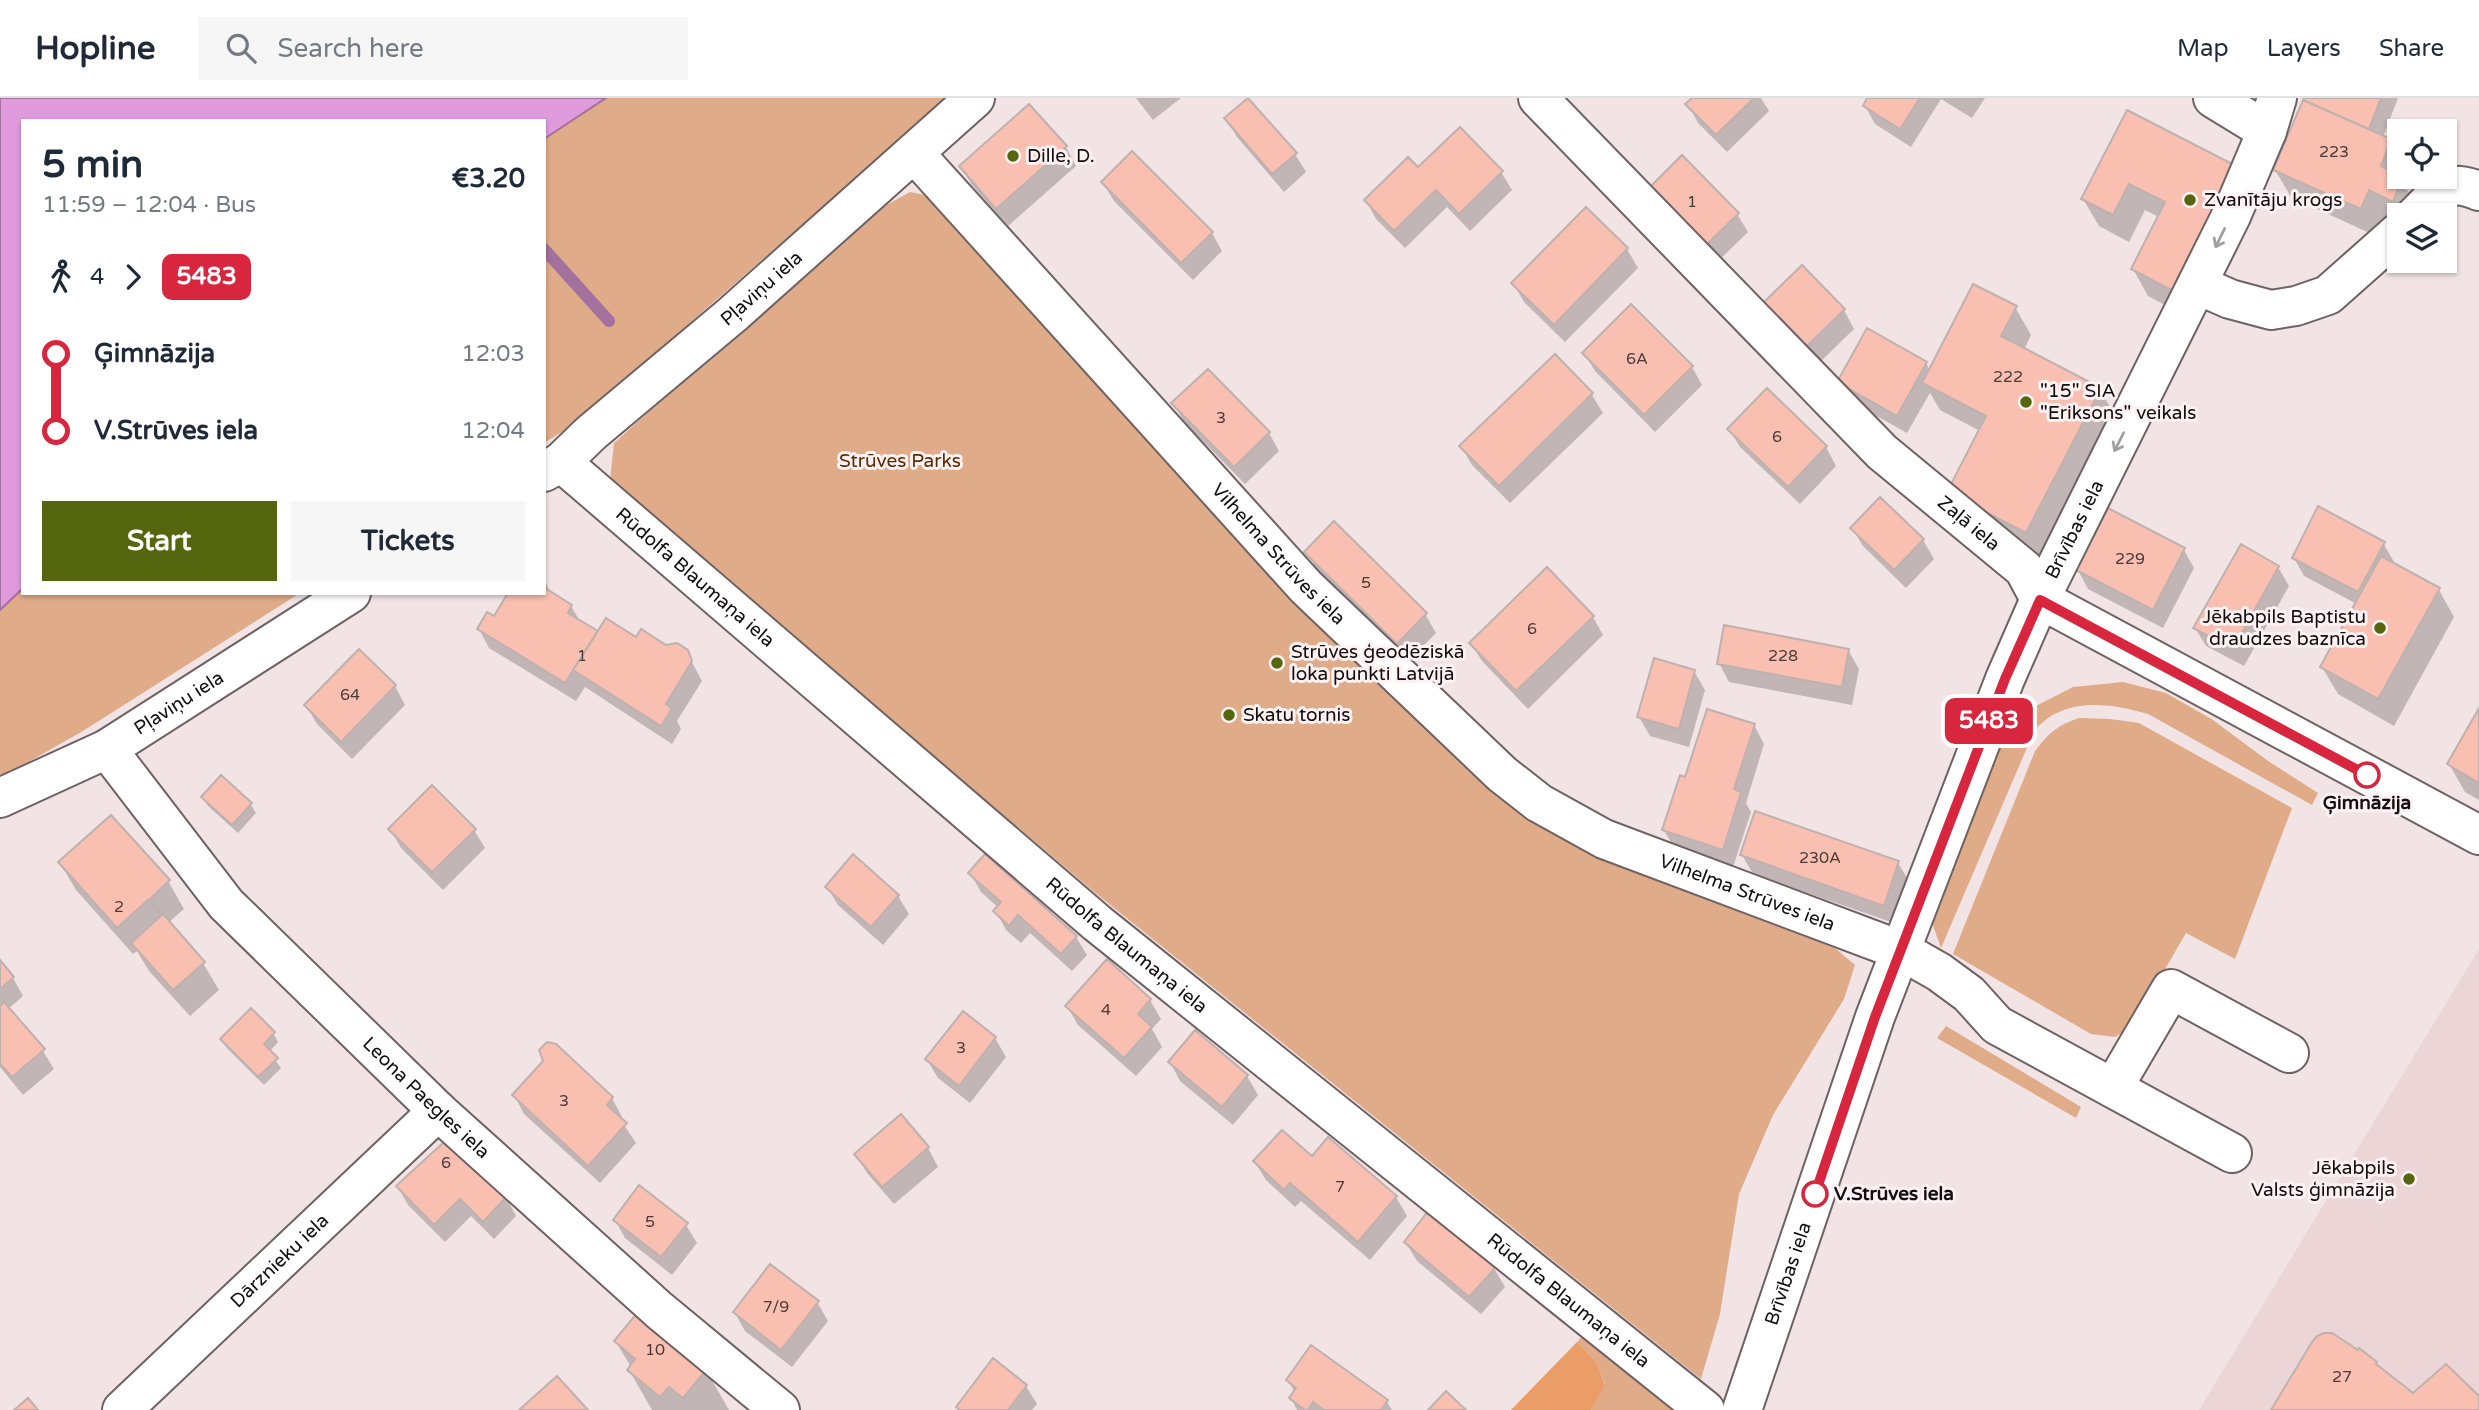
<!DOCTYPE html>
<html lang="en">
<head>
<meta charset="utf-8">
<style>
	:root { --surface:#fff; --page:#f6f6f7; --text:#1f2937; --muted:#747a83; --line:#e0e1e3; --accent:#56660e }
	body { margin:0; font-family:"Varela Round",sans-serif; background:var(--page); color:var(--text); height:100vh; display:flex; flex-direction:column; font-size:26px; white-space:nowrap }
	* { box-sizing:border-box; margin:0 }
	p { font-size:23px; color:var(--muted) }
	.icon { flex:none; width:38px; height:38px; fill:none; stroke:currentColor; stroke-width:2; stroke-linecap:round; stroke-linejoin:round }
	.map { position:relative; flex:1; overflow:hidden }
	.side { position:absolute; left:21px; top:21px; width:525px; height:476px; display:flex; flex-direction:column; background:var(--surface); border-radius:0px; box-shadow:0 2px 5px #0004 }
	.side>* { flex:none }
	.badge { padding:0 14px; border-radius:10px; font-size:24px; line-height:46px }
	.fabs { position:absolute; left:2387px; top:21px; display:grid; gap:14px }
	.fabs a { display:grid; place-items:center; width:70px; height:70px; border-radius:0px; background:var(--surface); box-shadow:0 2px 5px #0004; font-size:35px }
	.map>.badge { position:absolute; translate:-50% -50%; box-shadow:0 0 0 4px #fff }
	.legs { display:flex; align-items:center; gap:10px; height:77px; padding:0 21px; font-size:23px }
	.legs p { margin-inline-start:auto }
	.summary { display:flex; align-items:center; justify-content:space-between; height:119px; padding:0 21px }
	h1 { font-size:38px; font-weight:800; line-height:52px }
	.action { display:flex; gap:14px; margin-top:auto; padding:14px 21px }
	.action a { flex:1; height:80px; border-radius:0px; background:var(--accent); color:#fff; font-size:28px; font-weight:800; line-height:80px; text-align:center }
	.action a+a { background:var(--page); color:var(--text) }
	ul { padding:0 21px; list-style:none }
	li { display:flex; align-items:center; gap:24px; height:77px; font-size:26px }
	li i { display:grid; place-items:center; width:10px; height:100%; margin:0 9px; background:currentColor }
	li i::after { content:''; width:18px; height:18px; margin:-9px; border:5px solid; border-radius:50%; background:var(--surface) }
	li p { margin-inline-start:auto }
	li:first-child i { background:linear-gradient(#0000 50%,currentColor 0) }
	li:last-child i { background:linear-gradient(currentColor 50%,#0000 0) }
	header { display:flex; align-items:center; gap:42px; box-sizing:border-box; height:98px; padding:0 35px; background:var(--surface); border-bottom:2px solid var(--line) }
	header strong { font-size:33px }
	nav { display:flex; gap:38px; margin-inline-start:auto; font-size:24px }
	.search { width:490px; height:63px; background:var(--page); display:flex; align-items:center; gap:18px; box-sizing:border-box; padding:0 24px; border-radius:0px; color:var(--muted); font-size:26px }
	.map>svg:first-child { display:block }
	.built { fill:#ecd5d7 }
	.green { fill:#dfab88 }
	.forest { fill:#eb9d67 }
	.water { fill:#df9bdc; stroke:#a2719e; stroke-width:2 }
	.shadow { fill:#0003 }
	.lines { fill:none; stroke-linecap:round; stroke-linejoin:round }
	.stream { stroke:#a2719e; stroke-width:12 }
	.building { fill:#f9bfb1; stroke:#beb1ae; stroke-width:2 }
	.minor-casing { stroke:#6e6263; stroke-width:42 }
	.major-casing { stroke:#6e6263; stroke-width:42 }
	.minor { stroke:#fff; stroke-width:38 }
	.major { stroke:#fff; stroke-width:38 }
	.oneway { stroke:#a19f9f }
	.line-1-casing { stroke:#fff; stroke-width:16 }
	.line-1 { stroke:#d7263d; stroke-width:10 }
	.poi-dot { fill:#56660e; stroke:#fdf1f2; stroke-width:2.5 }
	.stop-1-dot { fill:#fff; stroke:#d7263d; stroke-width:3.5 }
	.labels { text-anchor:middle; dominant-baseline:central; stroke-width:6; stroke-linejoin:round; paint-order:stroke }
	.number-label { font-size:16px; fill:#4c3a38 }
	.poi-label { font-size:19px; fill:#130e0f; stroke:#fdf1f2; text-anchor:start }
	.street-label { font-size:19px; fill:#130e0f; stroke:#fdf1f2 }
	.park-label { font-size:19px; fill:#5a2a00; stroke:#fdf1f2 }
	.stop-label { font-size:19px; font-weight:bold; fill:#130e0f; stroke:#fdf1f2 }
</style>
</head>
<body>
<header>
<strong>Hopline</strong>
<div class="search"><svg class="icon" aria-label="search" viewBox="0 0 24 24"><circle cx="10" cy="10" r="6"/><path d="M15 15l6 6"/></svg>Search here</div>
<nav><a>Map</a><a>Layers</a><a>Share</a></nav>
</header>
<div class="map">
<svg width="2479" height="1312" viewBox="0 0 2479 1312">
	<rect width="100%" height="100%" fill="#f2e3e4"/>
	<path class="built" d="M2479 851V1312H2199Z"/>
	<path class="green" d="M606 0H947L573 327 544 345V41Z
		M910 94 939 100 1593 751 1836 851 1855 867 1844 901 1773 1017 1739 1096 1720 1216 1701 1281 1093 793 610 383 614 345 870 116Z
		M23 490V495H300L83 633 0 680V512Z
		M2123 584 2166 595 2213 622 2268 663 2318 695 2312 707 2148 616C2120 608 2085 601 2057 615 2049 618 2041 626 2035 631L1941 850 1931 822 2001 647 2032 610 2073 589Z
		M2079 620 2110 621 2139 625 2292 710 2235 861 2186 835 2131 930 2115 939 2091 936 1953 856 2035 653C2049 635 2056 628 2079 620Z
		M1946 928 2081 1009 2076 1020 1937 940Z
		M1584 1236 1684 1312H1591L1605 1287 1598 1266 1577 1244Z"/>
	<path class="forest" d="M1577 1244 1598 1266 1605 1288 1591 1312H1511Z"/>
	<path class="water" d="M0 0H606L544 41V23H23V490L0 512Z"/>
	<path class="shadow" d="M1136 0H1181L1153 22Z
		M1694 0H1761L1769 13 1727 54 1698 25 1688 6Z
		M1869 0H1985L1972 20 1941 1 1911 49 1875 26 1865 8Z
		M2306 0H2398L2383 39 2390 42 2399 59V79H2402L2401 82 2417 108 2399 126 2385 118 2376 138 2291 99 2275 72Z
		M2127 14 2235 69 2188 219 2148 198 2133 171 2159 119 2145 112 2129 144 2099 128 2083 101Z
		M1226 21 1295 56 1306 74 1284 94 1237 39Z
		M1066 49 1076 68 1008 128 972 87 961 69Z
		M1418 72 1501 74 1512 92 1470 133 1447 109 1405 150 1376 121 1366 102Z
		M1103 85 1212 135 1222 153 1193 182 1114 103Z
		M1586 111 1627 151 1638 170 1565 244 1524 204 1513 185Z
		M1658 113 1737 116 1748 134 1712 169Z
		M2015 209 2031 237 2024 252 2100 291 2115 318 2041 461 1965 422 1980 333 1940 312 1930 295 1907 335 1850 303 1839 284 1926 265 1930 273Z
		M1844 212 1854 231 1812 272 1771 229Z
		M1584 255 1692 269 1702 287 1655 334 1595 273Z
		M1555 258 1592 297 1603 315 1510 405 1472 367 1461 348Z
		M1767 292 1826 349 1836 368 1800 406 1740 349 1729 331Z
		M1174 306 1269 335 1279 353 1245 386 1184 324Z
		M1880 401 1923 442 1934 461 1906 490 1863 448 1852 430Z
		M2383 445 2394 464 2393 466 2439 492 2454 519 2394 628 2338 596 2322 569 2357 506 2304 478 2294 460Z
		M2184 452 2194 470 2163 530 2088 491 2078 472Z
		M1307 454 1425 516 1436 535 1408 563 1317 472Z
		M2278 469 2289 488 2244 568 2206 548 2195 530Z
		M544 484 551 496 571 508 581 525 598 536 637 542 686 553 702 583 677 623 681 631 672 646 585 589 576 603 489 550 479 531 495 520 544 495Z
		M1593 519 1603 537 1528 611 1482 563 1471 545Z
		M1848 552 1859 571 1852 607 1729 584 1719 565Z
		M1694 573 1705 592 1689 649 1650 638 1639 619Z
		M395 588 405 607 352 661 317 626 306 607Z
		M2479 614V702L2465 694 2449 666Z
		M1754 627 1764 646 1746 705 1751 714 1733 769 1674 750 1664 732 1686 681Z
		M203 699 251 707 256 715 238 735 208 708Z
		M390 731 474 732 485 750 443 792 401 750Z
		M1742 757 1898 765 1909 783 1894 825 1753 776Z
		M60 765 168 783 184 811 168 825 203 865 219 892 190 918 149 873 137 853 133 856 76 792Z
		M970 775 1076 839 1087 857 1072 873 1030 835 1021 845 1006 832 996 813 999 810 981 794Z
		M827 789 898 798 909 816 883 847 838 807Z
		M1107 864 1150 902 1161 921 1152 931 1162 949 1136 978 1078 927 1067 908Z
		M0 865 13 880 23 898 8 911 43 953 54 971 23 997 0 969Z
		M963 915 995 940 1006 959 970 1005 938 980 927 962Z
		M273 935 278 944 269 954 281 970 264 987 227 950 222 941Z
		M545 964 612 1000 622 1019 620 1021 636 1045 600 1085 524 1016 514 997Z
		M1170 964 1247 978 1258 997 1233 1027 1180 983Z
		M901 1019 928 1050 938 1069 894 1106 867 1075 856 1057Z
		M1328 1042 1396 1099 1407 1118 1370 1162 1301 1103 1295 1109 1266 1082 1255 1064 1312 1061Z
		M398 1089 506 1099 516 1118 494 1141 471 1118 445 1144 408 1107Z
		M615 1122 686 1127 697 1145 672 1177 625 1140Z
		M1406 1145 1494 1170 1505 1189 1481 1216 1417 1163Z
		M817 1204 828 1223 792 1269 745 1233 735 1215Z
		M616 1244 706 1272 729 1312H652L629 1272 631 1269Z
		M1311 1250 1387 1304 1392 1312H1297L1291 1300 1295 1295 1288 1282Z
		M1026 1288 1037 1306 1032 1312H959L958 1309Z"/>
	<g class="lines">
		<path class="stream" d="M544 151 609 223"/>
	</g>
	<path class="building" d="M1248 0 1297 55 1272 76 1224 20Z
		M1692 0H1754L1716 37 1685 6Z
		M1867 0H1920L1900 31 1863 8Z
		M2304 0H2381L2369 31 2303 2Z
		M2303 2 2391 41 2381 68 2402 80 2393 104 2369 92 2361 111 2273 72Z
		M1029 6 1067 48 996 111 959 68Z
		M2127 12 2236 68 2173 193 2131 171 2165 104 2129 86 2113 117 2081 101Z
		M1460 29 1503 73 1459 116 1436 92 1394 133 1364 102 1408 59 1418 69Z
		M1132 53 1213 134 1181 165 1101 84Z
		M1682 57 1739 115 1701 152 1645 94Z
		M1586 109 1628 150 1554 227 1511 185Z
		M1802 167 1845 211 1801 254 1758 210Z
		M1973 186 2017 208 2001 238 2101 290 2026 435 1947 394 1986 318 1922 285Z
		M1631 206 1693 268 1644 317 1582 255Z
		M1867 230 1927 264 1897 318 1837 284Z
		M1555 256 1593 295 1499 388 1459 348Z
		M1208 271 1270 334 1234 369 1171 305Z
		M1767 290 1827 348 1788 389 1727 331Z
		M1880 399 1924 441 1894 472 1850 430Z
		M2318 408 2385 444 2358 494 2292 460Z
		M2108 410 2185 450 2153 512 2076 472Z
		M1334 423 1427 515 1397 546 1304 454Z
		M2241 446 2279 468 2233 551 2193 530Z
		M2381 458 2440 490 2378 601 2320 569Z
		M1547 469 1594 518 1516 593 1469 545Z
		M544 481 547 491 572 507 568 515 598 533 565 585 477 531 487 514 494 518 508 495H544Z
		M606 520 636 539 641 531 666 547 677 545 688 552 692 563 666 606 672 611 661 628 573 572Z
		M1724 527 1849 551 1842 589 1717 566Z
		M359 551 396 587 341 644 304 607Z
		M1654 560 1695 572 1679 631 1637 619Z
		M2479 610V685L2447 666Z
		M1707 611 1755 626 1734 691 1741 694 1723 752 1662 732 1680 677 1685 679Z
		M221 677 252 705 232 727 201 699Z
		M432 687 476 731 432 774 388 731Z
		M1755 713 1899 763 1884 808 1740 757Z
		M111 717 170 782 150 801 205 864 173 892 131 845 162 817 148 802 117 830 58 764Z
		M853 756 899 797 871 829 825 789Z
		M985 756 1077 838 1061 856 1018 817 1009 828 993 813 1001 804 968 775Z
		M1107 861 1151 901 1138 916 1152 929 1124 960 1065 908Z
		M0 862 14 879 0 891Z
		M4 904 45 951 12 979 0 966V908Z
		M251 910 275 934 264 946 278 960 258 979 220 941Z
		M963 913 996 939 959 988 925 961Z
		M1195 932 1248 977 1222 1009 1168 964Z
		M547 944 556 946 613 999 607 1007 627 1025 588 1068 512 997 543 963 539 952Z
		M901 1016 929 1049 882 1089 854 1056Z
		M1282 1032 1312 1058 1328 1039 1397 1098 1358 1144 1290 1085 1284 1092 1253 1063Z
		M446 1042 507 1098 483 1124 460 1101 434 1127 396 1088Z
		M639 1087 688 1125 661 1159 613 1122Z
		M1429 1112 1496 1169 1469 1199 1404 1144Z
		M770 1166 819 1203 781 1252 733 1214Z
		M638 1214 707 1271 683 1300 669 1289 660 1299 627 1272 635 1261 614 1243Z
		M2324 1235H2332L2358 1252 2359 1250 2377 1264 2376 1266 2413 1295 2446 1266 2479 1298V1312H2271L2312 1244 2317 1238Z
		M1311 1247 1388 1302 1381 1312H1324L1313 1304 1308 1312H1305L1289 1300 1296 1290 1286 1282Z
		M993 1260 1027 1287 1008 1312H960L956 1309Z
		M557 1278 588 1312H519Z
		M1446 1293 1466 1312H1428Z
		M28 1300 38 1312H14Z"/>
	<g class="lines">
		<g class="minor-casing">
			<g id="minor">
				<path id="s1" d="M1538 0 1882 354 2024 471 2040 501"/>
				<path d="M2213 0 2267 33"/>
				<path id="s2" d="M914 55 1306 489 1502 676 1539 705 1604 741 1902 853 1939 874 1969 896 1997 927 2232 1055"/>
				<path d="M2416 117C2440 94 2444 79 2479 93"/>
				<path d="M2198 187 2230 201 2271 212 2296 208 2328 197 2399 134"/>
				<path id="s3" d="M561 364 1097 825 1705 1312"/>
				<path id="s4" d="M544 374 561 364 591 335 733 216 975 0"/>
				<path id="s5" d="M107 651 226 806 438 1013 659 1212 780 1312"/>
				<path id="s6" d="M0 700 107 651 351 495"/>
				<path d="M2113 990 2171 891 2289 955"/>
				<path id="s7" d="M122 1312 438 1013"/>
			</g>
		</g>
		<g class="major-casing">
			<g id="major">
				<path d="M2040 501 2479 737"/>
				<path id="s8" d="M1742 1312 1875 919 2005 581 2040 501 2231 118 2267 33 2277 0"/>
			</g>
		</g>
		<use href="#minor" class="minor"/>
		<use href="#major" class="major"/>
	</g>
	<defs><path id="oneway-shaft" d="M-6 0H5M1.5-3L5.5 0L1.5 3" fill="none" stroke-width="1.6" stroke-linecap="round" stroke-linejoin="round" transform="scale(1.75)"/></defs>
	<g class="oneway">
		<use href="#oneway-shaft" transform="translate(2220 140) rotate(116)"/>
		<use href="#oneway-shaft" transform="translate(2119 344) rotate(117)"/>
	</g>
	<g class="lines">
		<g class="line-1-casing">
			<path id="line-1" d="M1815 1096 1875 919 2005 581 2040 502 2367 677"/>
		</g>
		<use href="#line-1" class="line-1"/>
	</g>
	<g class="poi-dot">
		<circle cx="1013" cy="58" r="7"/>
		<circle cx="2190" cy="102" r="7"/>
		<circle cx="2026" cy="304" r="7"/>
		<circle cx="2380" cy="530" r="7"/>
		<circle cx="1277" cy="565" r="7"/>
		<circle cx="1229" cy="617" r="7"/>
		<circle cx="2409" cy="1081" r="7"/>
	</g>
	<g class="stop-1-dot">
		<circle cx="2367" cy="677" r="12"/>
		<circle cx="1815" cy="1096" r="12"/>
	</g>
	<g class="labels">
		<g class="number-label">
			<text x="2334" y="54">223</text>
			<text x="1692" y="104">1</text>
			<text x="1637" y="261">6A</text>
			<text x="2008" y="279">222</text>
			<text x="1221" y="320">3</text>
			<text x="1777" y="339">6</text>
			<text x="2130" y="461">229</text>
			<text x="1366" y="485">5</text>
			<text x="1532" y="531">6</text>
			<text x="582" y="558">1</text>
			<text x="1783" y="558">228</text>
			<text x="350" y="597">64</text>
			<text x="1820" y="760">230A</text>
			<text x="119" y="809">2</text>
			<text x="1106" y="912">4</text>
			<text x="961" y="950">3</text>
			<text x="564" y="1003">3</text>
			<text x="446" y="1065">6</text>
			<text x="1340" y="1089">7</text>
			<text x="650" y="1124">5</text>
			<text x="776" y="1209">7/9</text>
			<text x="655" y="1252">10</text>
			<text x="2342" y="1279">27</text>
		</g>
		<g class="poi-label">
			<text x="1027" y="58">Dille, D.</text>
			<text x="2204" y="102">Zvanītāju krogs</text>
			<text x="2040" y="293">"15" SIA<tspan x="2040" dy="22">"Eriksons" veikals</tspan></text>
			<text x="2366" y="519" text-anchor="end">Jēkabpils Baptistu<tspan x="2366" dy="22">draudzes baznīca</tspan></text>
			<text x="1291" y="554">Strūves ģeodēziskā<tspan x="1291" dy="22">loka punkti Latvijā</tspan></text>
			<text x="1243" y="617">Skatu tornis</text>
			<text x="2395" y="1070" text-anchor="end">Jēkabpils<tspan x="2395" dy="22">Valsts ģimnāzija</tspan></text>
		</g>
		<g class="street-label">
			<text stroke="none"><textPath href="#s4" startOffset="285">Pļaviņu iela</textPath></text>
			<text stroke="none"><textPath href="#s1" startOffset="606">Zaļā iela</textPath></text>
			<text stroke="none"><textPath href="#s8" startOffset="942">Brīvības iela</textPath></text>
			<text stroke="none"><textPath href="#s2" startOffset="542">Vilhelma Strūves iela</textPath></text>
			<text stroke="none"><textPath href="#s3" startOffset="177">Rūdolfa Blaumaņa iela</textPath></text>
			<text stroke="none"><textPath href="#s6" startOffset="203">Pļaviņu iela</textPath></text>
			<text stroke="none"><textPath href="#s2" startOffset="1130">Vilhelma Strūves iela</textPath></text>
			<text stroke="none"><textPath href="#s3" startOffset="744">Rūdolfa Blaumaņa iela</textPath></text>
			<text stroke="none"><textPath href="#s5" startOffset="474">Leona Paegles iela</textPath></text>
			<text stroke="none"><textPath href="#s7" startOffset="217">Dārznieku iela</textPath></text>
			<text stroke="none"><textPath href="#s8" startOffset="144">Brīvības iela</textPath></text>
			<text stroke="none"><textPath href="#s3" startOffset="1311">Rūdolfa Blaumaņa iela</textPath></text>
		</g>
		<g class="park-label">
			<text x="900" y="363">Strūves Parks</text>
		</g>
		<g class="stop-label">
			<text x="2367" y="705">Ģimnāzija</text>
			<text x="1834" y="1096" text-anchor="start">V.Strūves iela</text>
		</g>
	</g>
</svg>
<div class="fabs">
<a><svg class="icon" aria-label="locate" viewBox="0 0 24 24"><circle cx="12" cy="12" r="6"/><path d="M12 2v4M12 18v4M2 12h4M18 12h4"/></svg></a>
<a><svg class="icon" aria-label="layers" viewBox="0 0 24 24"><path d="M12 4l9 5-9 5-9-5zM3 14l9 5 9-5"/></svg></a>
</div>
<b class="badge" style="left:1989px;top:623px;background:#d7263d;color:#fff">5483</b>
<section class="side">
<div class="summary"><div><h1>5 min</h1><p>11:59 – 12:04 · Bus</p></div><b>€3.20</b></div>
<div class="legs"><svg class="icon" aria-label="walk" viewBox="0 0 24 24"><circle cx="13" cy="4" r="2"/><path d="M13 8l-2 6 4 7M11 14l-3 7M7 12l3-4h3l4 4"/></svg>4<svg class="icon" aria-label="forward" viewBox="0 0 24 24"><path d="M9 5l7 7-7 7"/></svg><b class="badge" style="background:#d7263d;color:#fff">5483</b></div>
<ul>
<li><i style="color:#d7263d"></i><b>Ģimnāzija</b><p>12:03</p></li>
<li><i style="color:#d7263d"></i><b>V.Strūves iela</b><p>12:04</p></li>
</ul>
<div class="action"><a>Start</a><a>Tickets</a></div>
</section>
</div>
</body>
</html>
